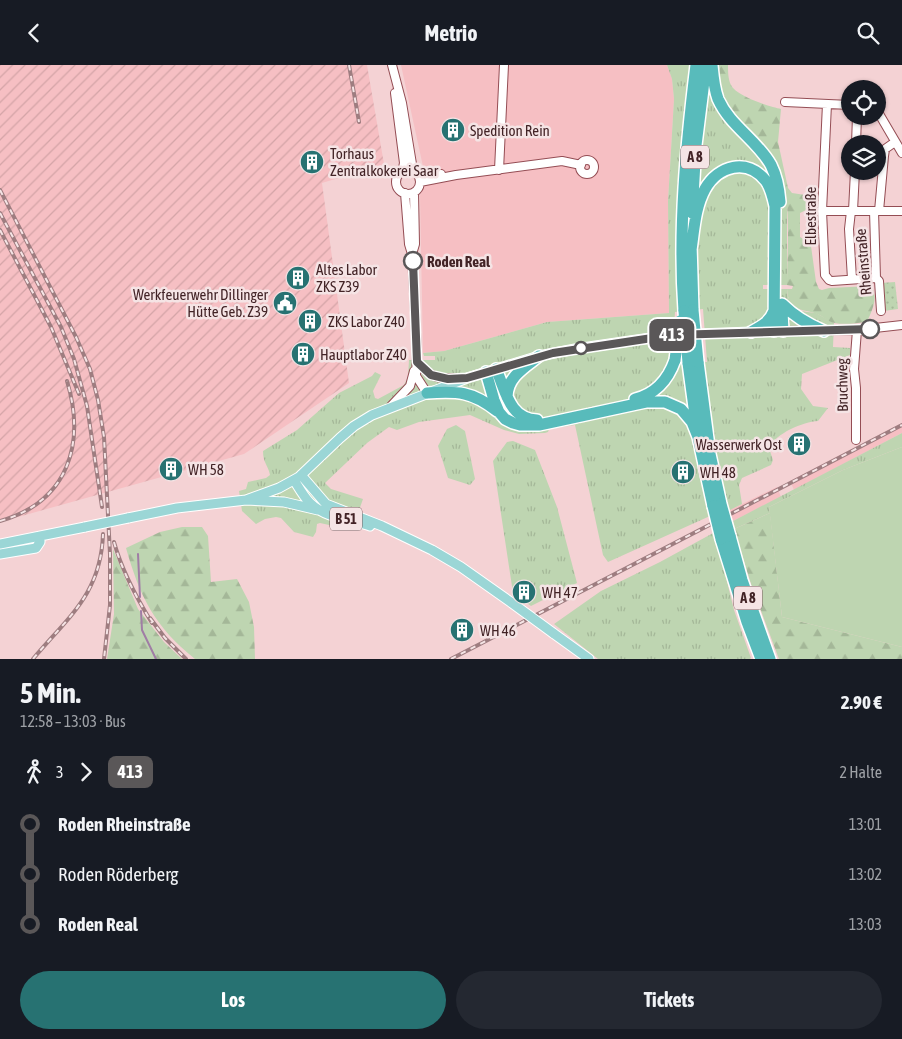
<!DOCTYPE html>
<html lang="de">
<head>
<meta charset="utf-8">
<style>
	:root { --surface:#171b24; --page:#242831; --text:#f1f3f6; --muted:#9ea1a6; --accent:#277272 }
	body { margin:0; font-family:"Asap Condensed",sans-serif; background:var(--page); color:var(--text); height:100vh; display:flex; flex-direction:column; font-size:19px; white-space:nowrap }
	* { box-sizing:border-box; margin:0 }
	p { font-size:16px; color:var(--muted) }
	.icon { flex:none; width:28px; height:28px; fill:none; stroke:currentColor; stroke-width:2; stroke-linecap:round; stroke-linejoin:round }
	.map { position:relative; height:594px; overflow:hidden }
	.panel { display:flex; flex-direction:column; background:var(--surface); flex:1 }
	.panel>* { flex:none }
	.badge { padding:0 10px; border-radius:8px; font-size:18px; line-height:32px }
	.buttons { position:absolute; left:841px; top:15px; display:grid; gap:10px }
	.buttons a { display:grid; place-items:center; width:45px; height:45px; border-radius:50%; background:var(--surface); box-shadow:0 1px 4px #0004; font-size:25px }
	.map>.badge { position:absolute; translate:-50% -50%; box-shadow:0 0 0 2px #fff }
	.legs { display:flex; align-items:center; gap:8px; height:55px; padding:0 20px; font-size:16px }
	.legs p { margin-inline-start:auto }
	.head { display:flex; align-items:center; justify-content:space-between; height:85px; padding:0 20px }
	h1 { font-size:28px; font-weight:700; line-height:38px }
	.primary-button { display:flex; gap:10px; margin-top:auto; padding:10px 20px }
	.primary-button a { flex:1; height:58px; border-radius:30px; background:var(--accent); color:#fff; font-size:20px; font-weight:700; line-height:58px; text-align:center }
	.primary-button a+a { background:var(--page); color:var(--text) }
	ul { padding:0 20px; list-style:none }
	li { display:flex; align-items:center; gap:18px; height:50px; font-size:19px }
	li i { display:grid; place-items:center; width:8px; height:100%; margin:0 6px; background:currentColor }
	li i::after { content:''; width:12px; height:12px; margin:-6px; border:4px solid; border-radius:50%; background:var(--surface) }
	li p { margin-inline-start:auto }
	li:first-child i { background:linear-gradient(#0000 50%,currentColor 0) }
	li:last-child i { background:linear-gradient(currentColor 50%,#0000 0) }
	header { display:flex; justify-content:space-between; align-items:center; height:65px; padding:0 20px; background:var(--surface); font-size:22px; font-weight:700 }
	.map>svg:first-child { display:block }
	.built { fill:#f6bfc3 }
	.industrial { fill:url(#industrial-furrows) }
	.grass { fill:url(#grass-tufts); fill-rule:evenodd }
	.forest { fill:url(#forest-firs) }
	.park { fill:url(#park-dots) }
	.garden { fill:#bed5b1 }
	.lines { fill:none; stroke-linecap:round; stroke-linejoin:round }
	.stream { stroke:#a07da5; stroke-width:2 }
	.minor-casing { stroke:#944d54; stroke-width:10 }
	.major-casing { stroke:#fff; stroke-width:11 }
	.highway-casing { stroke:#fff; stroke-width:14 }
	.minor { stroke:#fff; stroke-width:8 }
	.major { stroke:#9bd6d6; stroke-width:9 }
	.highway { stroke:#58bbbb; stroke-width:11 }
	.rail-casing { stroke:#9e7d80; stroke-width:4 }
	.rail { stroke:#f5e4e5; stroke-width:2; stroke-dasharray:5.5; stroke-linecap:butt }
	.major-bridge-casing { stroke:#fff; stroke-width:11; stroke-linecap:butt }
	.highway-bridge-casing { stroke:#fff; stroke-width:14; stroke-linecap:butt }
	.major-bridge { stroke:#9bd6d6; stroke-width:9 }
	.highway-bridge { stroke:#58bbbb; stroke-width:11 }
	.line-1-casing { stroke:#fff; stroke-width:11 }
	.line-1 { stroke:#5a5758; stroke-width:8 }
	.stop-1-dot { fill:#fff; stroke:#5a5758; stroke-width:2.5 }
	.labels { text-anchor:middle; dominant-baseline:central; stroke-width:5; stroke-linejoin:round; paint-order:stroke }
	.shield { fill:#f5e4e5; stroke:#785d5f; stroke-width:1 }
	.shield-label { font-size:14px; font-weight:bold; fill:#422326 }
	.poi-label { font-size:15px; fill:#422326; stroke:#f5e4e5; text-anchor:start }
	.street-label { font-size:15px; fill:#422326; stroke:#f5e4e5 }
	.stop-label { font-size:15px; font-weight:bold; fill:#422326; stroke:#f5e4e5; text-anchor:start }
</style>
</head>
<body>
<header><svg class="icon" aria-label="back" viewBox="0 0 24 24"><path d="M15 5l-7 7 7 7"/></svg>Metrio<svg class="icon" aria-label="search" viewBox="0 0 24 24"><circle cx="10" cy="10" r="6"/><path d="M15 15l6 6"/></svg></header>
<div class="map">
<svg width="902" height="594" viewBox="0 0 902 594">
	<defs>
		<pattern id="industrial-furrows" width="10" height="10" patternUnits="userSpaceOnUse" patternTransform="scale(1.25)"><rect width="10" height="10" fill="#f6bfc3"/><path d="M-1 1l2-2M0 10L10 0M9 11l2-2" fill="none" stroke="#d4a4a7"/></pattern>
		<pattern id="grass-tufts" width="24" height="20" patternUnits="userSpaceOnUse" patternTransform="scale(1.25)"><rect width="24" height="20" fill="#bed5b1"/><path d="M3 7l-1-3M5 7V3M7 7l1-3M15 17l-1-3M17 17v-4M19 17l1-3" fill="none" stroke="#a4b798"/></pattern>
		<pattern id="forest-firs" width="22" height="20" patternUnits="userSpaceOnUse" patternTransform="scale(1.25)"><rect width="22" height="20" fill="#bed5b1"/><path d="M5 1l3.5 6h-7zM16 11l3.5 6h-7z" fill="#a4b798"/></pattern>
		<pattern id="park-dots" width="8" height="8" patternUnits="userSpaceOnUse" patternTransform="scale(1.25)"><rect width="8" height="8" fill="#bed5b1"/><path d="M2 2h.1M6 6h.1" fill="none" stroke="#a4b798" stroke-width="1.8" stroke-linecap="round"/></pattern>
	</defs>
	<rect width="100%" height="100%" fill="#f4d2d4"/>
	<path class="built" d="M401 0H667L672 14 674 34 668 136 669 248 547 257 444 286 423 288 420 130 425 118 424 106Z
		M902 358V368L794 425 790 416Z
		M777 422 781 432 733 456 728 446Z"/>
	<path class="industrial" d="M0 0H367L384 99 322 118 349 318 244 389 0 457Z"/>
	<path class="grass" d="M667 0H717L744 62 762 78 780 105 785 123 787 141V220H763V224H787L788 233 800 246 816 248 834 258 833 282 850 283V290L802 309 801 324 813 341 828 343 818 356C803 357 776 368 769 383L773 395 771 400 742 413 739 420 742 439 728 446 708 443 710 451 608 497 603 490 575 360 549 364 548 367 545 368 519 369 504 365 470 350 419 357 397 365 389 362 367 378 325 418 331 424 363 434 352 465 320 458 317 459 316 467 313 472 294 467 281 453 276 452 265 454 256 459 242 446 239 426 246 424 248 417 266 413 270 410C268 400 263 398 263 386L297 365 339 328 372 311 375 307 381 310 373 326 375 333 378 334 404 320 408 312 409 295H435V291H424L423 288 444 286 547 257 669 248 668 136 674 34 672 14ZM703 244 707 297 688 298 675 295 673 279 675 247Z
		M456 360 465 366 475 414 470 420 448 413 438 381 447 364Z
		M902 368V382L843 405 769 442 770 448 734 464 733 456Z
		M513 376 535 385 557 442 577 518 531 541 513 528 493 396 507 377Z
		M715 467 734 545 751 593 750 594H598L554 559 601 526 660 497Z"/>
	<path class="forest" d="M717 0H728C728 6 728 14 731 20 736 31 770 42 781 44L778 77 788 123 792 128 812 131 814 135V141L800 148V172L808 177 811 181 816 217 819 224 822 225 829 223 871 221C879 233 872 245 867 257 857 258 844 260 835 258 828 257 823 251 817 249 800 242 789 249 787 224H792L793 221 787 220C787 187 792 136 780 106 772 85 758 77 744 62 726 44 720 24 717 0Z
		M770 448 782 552 902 582V594H779L751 519 734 464Z
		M182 462H202L208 471 211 517 237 514 249 537 254 562 255 594H195C154 561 140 532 126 483L160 467Z
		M113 484 138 544 164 577 182 594H107L114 549Z"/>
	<path class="park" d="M895 217 898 244 884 246 881 218Z"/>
	<path class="garden" d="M902 382V582L782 552 769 442 843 405Z"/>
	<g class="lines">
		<path class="stream" d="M138 489 140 532
			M141 546 142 565 156 594"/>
		<g class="minor-casing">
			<path id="minor" d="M392 0 402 38 412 99 415 107
				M395 28 404 98 402 107
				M785 37 850 40
				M827 39 822 146 825 210 829 215 832 216 876 213
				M878 47 902 88
				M856 79 857 51
				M580 102a7 7 0 1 1 14 0a7 7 0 1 1-14 0Z
				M499 105 504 0
				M396 117a12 12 0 1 1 24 0a12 12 0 1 1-24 0Z
				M419 111 441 109
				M420 117 456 110 562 96 581 100
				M405 128 409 179 412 189
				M414 128 415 179 412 189 417 287 416 311 427 328
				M822 146H902
				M851 146 849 164 852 214
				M853 146 855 106
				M874 146 876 213 879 216 881 246
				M879 146 884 91 885 84 895 77
				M783 266 857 265 902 260
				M417 297C432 315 441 314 464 313
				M391 341 410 321 414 306
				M856 375V323L854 304 857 265"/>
		</g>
		<g class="major-casing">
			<path id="major" d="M301 410 326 439 382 461 432 485 461 502 512 538
				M294 415C299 423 304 432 310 438 325 453 351 455 370 461
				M246 435 279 423 299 412 340 373 354 361 372 350 467 313 539 291 575 284 671 270 781 266
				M128 453 177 443 246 435 284 437 318 445
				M0 479 85 462
				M0 489 36 483 40 477V471
				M553 568 589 594"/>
		</g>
		<g class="highway-casing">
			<path id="highway" d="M712 0C713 11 714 23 718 34 730 61 757 75 771 100 777 112 779 124 780 137
				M692 148 696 80 706 0
				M691 179 693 245
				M691 185C694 165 695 142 705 124 718 101 747 92 766 116 771 123 773 132 775 141L774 266
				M782 239C794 251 807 259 824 266
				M684 246C678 164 686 81 696 0
				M782 246 783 266
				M751 267C762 261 770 257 774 246
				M698 297 710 389 721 439
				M688 298 698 372 713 441
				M496 304C506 326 509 354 537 355
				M486 307 494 335 499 347 505 354 513 358 520 360H539L646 337H665L681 344 692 357 698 372
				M427 328C457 326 472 326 497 346
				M507 332C507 312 525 302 539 291
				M635 334C656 329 668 315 675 295
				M730 471 742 515 770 594
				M721 474 747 557 761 594"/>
		</g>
		<use href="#minor" class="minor"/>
		<use href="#major" class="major"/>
		<use href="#highway" class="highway"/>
		<g class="rail-casing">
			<path id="rail" d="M349 0 359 57
				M0 125 76 272 90 304 98 335 104 372 110 489V540L104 594
				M0 148 61 262 74 294 87 341 102 442
				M0 165 51 262 79 329
				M0 456C68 437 86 379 67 316
				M114 477C122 506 136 532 152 558
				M150 553 165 573 186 594
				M33 594C68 552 101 529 103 469
				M451 594 902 360"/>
		</g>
		<use href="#rail" class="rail"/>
		<g class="major-bridge-casing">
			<path id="major-bridge" d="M85 462 128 453
				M512 538 553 568"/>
		</g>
		<g class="highway-bridge-casing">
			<path id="highway-bridge" d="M693 245 698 297
				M684 246 688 298
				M675 295 680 256
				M721 439 730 471
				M713 441 721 474"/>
		</g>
		<use href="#major-bridge" class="major-bridge"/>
		<use href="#highway-bridge" class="highway-bridge"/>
	</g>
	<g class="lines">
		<g class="line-1-casing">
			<path id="line-1" d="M413 196 417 297 431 310 448 314 467 313 553 288 672 270 870 264"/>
		</g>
		<use href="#line-1" class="line-1"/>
	</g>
	<defs>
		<g id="building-disc" transform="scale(1.25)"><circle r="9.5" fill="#277272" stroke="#f5e4e5"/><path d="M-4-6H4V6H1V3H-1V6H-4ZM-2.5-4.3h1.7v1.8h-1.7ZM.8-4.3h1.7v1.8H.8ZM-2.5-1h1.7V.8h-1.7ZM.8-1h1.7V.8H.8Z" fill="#fff"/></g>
		<g id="civic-disc" transform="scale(1.25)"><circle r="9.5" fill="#277272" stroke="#f5e4e5"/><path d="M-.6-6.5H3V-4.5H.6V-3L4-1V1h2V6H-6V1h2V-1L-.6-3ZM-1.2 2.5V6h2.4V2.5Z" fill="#fff"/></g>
	</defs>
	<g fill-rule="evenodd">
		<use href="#building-disc" x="453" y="65"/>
		<use href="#building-disc" x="312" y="97"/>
		<use href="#building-disc" x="298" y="213"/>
		<use href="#civic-disc" x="285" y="238"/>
		<use href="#building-disc" x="310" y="256"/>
		<use href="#building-disc" x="303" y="289"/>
		<use href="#building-disc" x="799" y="379"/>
		<use href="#building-disc" x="171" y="404"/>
		<use href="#building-disc" x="683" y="407"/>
		<use href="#building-disc" x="524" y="527"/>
		<use href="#building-disc" x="462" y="565"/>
	</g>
	<g class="stop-1-dot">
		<circle cx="413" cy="196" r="9"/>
		<circle cx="870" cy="264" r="9"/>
		<circle cx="581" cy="283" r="6"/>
	</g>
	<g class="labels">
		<g class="shield">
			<rect x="681" y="80.5" width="28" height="23" rx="4"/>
			<rect x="330" y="442.5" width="32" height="23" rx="4"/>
			<rect x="734" y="521.5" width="28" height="23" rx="4"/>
		</g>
		<g class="shield-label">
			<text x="695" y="92">A 8</text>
			<text x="346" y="454">B 51</text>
			<text x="748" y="533">A 8</text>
		</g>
		<g class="poi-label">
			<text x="470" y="65">Spedition Rein</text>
			<text x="330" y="88">Torhaus<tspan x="330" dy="17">Zentralkokerei Saar</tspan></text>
			<text x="316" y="204">Altes Labor<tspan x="316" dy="17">ZKS Z39</tspan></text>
			<text x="268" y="229" text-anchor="end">Werkfeuerwehr Dillinger<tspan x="268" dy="17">Hütte Geb. Z39</tspan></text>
			<text x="328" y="256">ZKS Labor Z40</text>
			<text x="320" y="289">Hauptlabor Z40</text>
			<text x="782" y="379" text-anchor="end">Wasserwerk Ost</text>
			<text x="188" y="404">WH 58</text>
			<text x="700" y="407">WH 48</text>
			<text x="542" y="527">WH 47</text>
			<text x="480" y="565">WH 46</text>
		</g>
		<g class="street-label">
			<text transform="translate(810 151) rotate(-90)">Elbestraße</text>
			<text transform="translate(863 197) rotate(-95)">Rheinstraße</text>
			<text transform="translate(842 320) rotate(-91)">Bruchweg</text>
		</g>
		<g class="stop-label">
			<text x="427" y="196">Roden Real</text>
		</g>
	</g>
</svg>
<div class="buttons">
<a><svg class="icon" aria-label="locate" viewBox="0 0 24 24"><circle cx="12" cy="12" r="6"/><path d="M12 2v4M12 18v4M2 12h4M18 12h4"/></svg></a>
<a><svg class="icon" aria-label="layers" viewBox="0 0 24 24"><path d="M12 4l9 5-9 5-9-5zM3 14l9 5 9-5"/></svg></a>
</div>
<b class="badge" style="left:672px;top:270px;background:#5a5758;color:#fff">413</b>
</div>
<section class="panel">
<div class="head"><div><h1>5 Min.</h1><p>12:58 – 13:03 · Bus</p></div><b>2.90 €</b></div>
<div class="legs"><svg class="icon" aria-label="walk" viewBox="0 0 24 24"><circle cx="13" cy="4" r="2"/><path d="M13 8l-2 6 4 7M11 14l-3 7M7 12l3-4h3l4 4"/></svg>3<svg class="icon" aria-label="forward" viewBox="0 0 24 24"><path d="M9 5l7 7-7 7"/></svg><b class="badge" style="background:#5a5758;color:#fff">413</b><p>2 Halte</p></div>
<ul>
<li><i style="color:#5a5758"></i><b>Roden Rheinstraße</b><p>13:01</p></li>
<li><i style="color:#5a5758"></i><span>Roden Röderberg</span><p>13:02</p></li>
<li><i style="color:#5a5758"></i><b>Roden Real</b><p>13:03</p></li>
</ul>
<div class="primary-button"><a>Los</a><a>Tickets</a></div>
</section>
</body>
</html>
